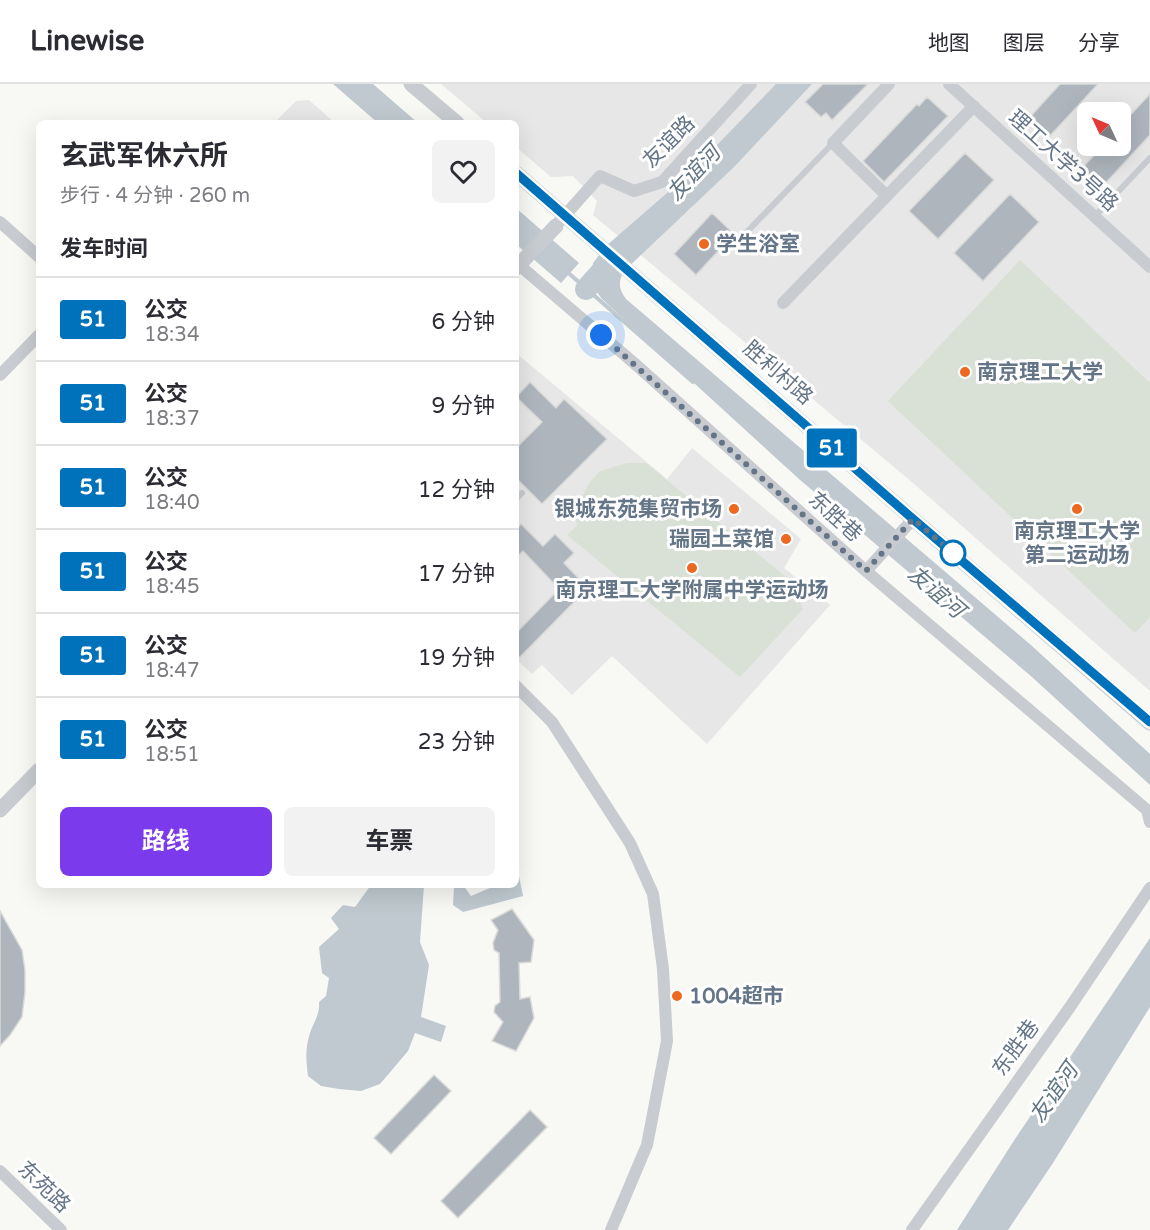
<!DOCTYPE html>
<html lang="zh">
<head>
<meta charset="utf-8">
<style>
	:root { --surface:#fff; --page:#f2f2f3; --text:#2b2b33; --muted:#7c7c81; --line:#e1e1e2; --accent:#7c3aed }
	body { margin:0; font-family:"Varela Round","Noto Sans SC",sans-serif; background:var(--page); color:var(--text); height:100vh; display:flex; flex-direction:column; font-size:22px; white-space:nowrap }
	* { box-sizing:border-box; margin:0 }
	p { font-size:20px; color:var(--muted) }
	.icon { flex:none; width:33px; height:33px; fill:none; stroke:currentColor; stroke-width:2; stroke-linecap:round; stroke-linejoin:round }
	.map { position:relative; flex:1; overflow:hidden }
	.panel { position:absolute; left:36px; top:36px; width:483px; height:768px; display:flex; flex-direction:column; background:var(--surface); border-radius:9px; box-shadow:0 6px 24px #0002 }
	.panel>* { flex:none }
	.badge { padding:0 12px; border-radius:4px; font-size:21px; line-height:39px }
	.needle { width:39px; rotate:314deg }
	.controls { position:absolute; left:1077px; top:18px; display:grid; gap:12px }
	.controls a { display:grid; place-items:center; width:54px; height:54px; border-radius:9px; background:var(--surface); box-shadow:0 6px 24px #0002; font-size:30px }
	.you { position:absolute; width:30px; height:30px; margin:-15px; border:4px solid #fff; border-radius:50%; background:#1a73e8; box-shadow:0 0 0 9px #1a73e833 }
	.map>.badge { position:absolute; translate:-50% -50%; box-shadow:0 0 0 3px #fff }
	h2 { padding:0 24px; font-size:22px; line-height:54px }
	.round { display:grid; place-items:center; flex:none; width:63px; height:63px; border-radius:9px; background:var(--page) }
	.summary { display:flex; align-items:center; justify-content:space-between; height:102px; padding:0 24px }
	h1 { font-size:28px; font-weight:700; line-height:45px }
	.cta { display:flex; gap:12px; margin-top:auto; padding:12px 24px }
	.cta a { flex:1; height:69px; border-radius:9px; background:var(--accent); color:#fff; font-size:24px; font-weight:700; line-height:69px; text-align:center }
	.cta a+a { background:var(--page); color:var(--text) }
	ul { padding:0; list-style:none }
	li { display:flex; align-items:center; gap:18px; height:84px; padding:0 24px; border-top:2px solid var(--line) }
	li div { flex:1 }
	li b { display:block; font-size:22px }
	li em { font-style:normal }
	li .badge { min-width:66px; font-weight:700; text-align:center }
	header { display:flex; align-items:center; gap:36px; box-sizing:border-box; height:84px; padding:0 30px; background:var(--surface); border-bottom:2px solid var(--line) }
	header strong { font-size:28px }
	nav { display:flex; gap:33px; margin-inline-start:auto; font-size:21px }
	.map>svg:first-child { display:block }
	.built { fill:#e6e7e6; fill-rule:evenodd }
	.green { fill:#d9e0d6 }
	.water { fill:#bfc9cf }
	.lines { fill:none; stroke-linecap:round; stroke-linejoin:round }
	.stream { stroke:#bfc9cf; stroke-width:4 }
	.river { stroke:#bfc9cf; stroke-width:22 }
	.building { fill:#aeb5bc; stroke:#dadad8; stroke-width:1.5 }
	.service { stroke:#c8cbcf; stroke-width:6 }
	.minor { stroke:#c8cbcf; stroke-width:12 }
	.tertiary { stroke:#c8cbcf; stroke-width:15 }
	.line-casing { stroke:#fff; stroke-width:14 }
	.line { stroke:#0072bc; stroke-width:9 }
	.walk { stroke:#657588; stroke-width:6; stroke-dasharray:0 10.8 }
	.poi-dot { fill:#ed6821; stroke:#fff; stroke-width:2 }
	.stop-dot { fill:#fff; stroke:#0072bc; stroke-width:3 }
	.labels { text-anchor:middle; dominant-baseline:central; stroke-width:6; stroke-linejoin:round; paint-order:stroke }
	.street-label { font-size:21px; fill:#657588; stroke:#fff }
	.poi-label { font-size:21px; font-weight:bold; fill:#657588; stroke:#fff; text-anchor:start }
	.water-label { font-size:22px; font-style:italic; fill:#617683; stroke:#fff }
</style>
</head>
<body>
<header>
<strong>Linewise</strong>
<nav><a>地图</a><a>图层</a><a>分享</a></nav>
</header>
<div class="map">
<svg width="1150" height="1146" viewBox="0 0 1150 1146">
	<rect width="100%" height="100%" fill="#f8f8f5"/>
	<path class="built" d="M441 0H1150V607L913 399 593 131 597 117 573 92 551 93 516 63V39H487ZM1088 28H1120V62H1088Z
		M309 16 335 39H274L296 17Z
		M516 269 667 395 692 364 801 455 784 484 830 521 707 660 612 572 572 611 542 581 532 590 516 575Z"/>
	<path class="green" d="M1020 176 1150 299V533L1135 549 888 317Z
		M627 379H646L786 493 794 504 803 525 740 593 567 451 577 442 575 428 589 399 600 387Z"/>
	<path class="water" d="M333 0H373L418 39H378Z
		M776 0H812L735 82 623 188C618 200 619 205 626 215L1032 562 1150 670V701L1032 593 799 395 602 215 591 200 593 179 606 162 689 90Z
		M516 124 579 179 561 199 516 160Z
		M519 792 523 812 463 828 453 821 454 804 452 801H463L471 812 497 801H516V793Z
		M371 801H424L420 858 429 881 421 933 446 942 441 958 415 949 408 967 380 1000 361 1007 339 1005 321 1002 308 992C306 977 305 964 310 949 314 937 320 931 319 918L326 912 329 894 322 889 319 863 339 845 331 834 343 821 355 823Z
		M1150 854V923L1053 1079 1008 1146H957L1015 1055Z"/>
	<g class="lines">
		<path class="stream" d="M565 186 693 298"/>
		<path class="river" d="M586 205 612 176"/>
	</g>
	<path class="building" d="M823 0H868L832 36 826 29 821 33 805 18Z
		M1060 0H1098L1049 53 1029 34Z
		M1150 10V51L1102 103 1082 84 1103 62H1120V42Z
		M927 13 948 32 884 98 863 77 917 20 919 22Z
		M965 69 994 96 938 155 909 127Z
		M1010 110 1039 138 983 197 954 169Z
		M712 129 734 150 696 191 674 170Z
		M530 298 556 324 564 315 607 355 542 420 516 394V364L542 338 516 313Z
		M521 440 543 462 555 450 574 469 564 479 588 504 516 577V549L559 505 523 467 516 474V445Z
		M512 825 534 856 531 878 519 879 520 915 530 913 534 934 516 967 492 957 503 938 494 928 495 922 500 918 499 869 494 866 493 859 498 846 491 836Z
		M0 827 22 866 25 886V908L22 933 10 951 0 962Z
		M434 991 451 1007 391 1070 374 1054Z
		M530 1026 547 1043 458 1134 441 1117Z"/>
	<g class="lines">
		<path class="service" d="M1095 132 1150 74
			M742 153 833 59
			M516 415 522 409"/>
		<path class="minor" d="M949 0 1150 183
			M887 112 833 59 889 0
			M0 138 39 173
			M559 138 600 92 634 107 662 98 751 0
			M519 181 634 279 866 487 1147 726 1150 738
			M783 219 974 22
			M0 291 39 251
			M866 487 913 435
			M516 602 552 638 630 759 653 810 663 885 667 957 647 1061 611 1146
			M0 1087 61 1146
			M912 1146 1070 923 1150 804"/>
		<path class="tertiary" d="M411 0 457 39
			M516 89 913 435 1150 639
			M516 184 556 142
			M0 726 39 686"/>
	</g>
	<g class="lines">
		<g class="line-casing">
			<path id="line" d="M516 89 913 435 1150 638"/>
		</g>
		<use href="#line" class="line"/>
		<path class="walk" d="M601 251 866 487 913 435 953 469"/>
	</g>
	<g class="poi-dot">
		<circle cx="704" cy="160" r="6"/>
		<circle cx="965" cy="288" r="6"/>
		<circle cx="734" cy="425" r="6"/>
		<circle cx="1077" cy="425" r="6"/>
		<circle cx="786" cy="455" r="6"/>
		<circle cx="692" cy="484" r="6"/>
		<circle cx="677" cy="912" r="6"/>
	</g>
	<circle class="stop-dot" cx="953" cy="469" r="12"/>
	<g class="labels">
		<g class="street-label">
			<text transform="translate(669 58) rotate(-45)">友谊路</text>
			<text transform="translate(1063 77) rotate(42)">理工大学3号路</text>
			<text transform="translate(778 289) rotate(41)">胜利村路</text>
			<text transform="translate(835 433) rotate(42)">东胜巷</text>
			<text transform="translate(1016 964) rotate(-54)">东胜巷</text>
			<text transform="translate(44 1103) rotate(44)">东苑路</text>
		</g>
		<g class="poi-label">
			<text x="716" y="160">学生浴室</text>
			<text x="977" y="288">南京理工大学</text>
			<text x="722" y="425" text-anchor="end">银城东苑集贸市场</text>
			<text x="1077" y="447" text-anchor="middle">南京理工大学<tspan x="1077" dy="24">第二运动场</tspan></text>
			<text x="774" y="455" text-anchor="end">瑞园土菜馆</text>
			<text x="692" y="506" text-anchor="middle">南京理工大学附属中学运动场</text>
			<text x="689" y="912">1004超市</text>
		</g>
		<g class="water-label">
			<text transform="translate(694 89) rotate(-47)">友谊河</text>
			<text transform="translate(936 508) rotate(41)">友谊河</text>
			<text transform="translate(1054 1009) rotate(-55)">友谊河</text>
		</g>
	</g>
</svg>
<div class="controls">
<a><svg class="needle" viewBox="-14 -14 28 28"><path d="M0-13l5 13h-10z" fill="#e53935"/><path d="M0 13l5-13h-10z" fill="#7c7c81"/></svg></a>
</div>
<div class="you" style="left:601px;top:251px"></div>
<b class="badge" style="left:832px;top:364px;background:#0072bc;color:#fff">51</b>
<section class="panel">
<div class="summary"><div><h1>玄武军休六所</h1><p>步行 · 4 分钟 · 260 m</p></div><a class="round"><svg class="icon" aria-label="heart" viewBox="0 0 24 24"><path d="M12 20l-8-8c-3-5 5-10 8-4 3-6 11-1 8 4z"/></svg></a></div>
<h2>发车时间</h2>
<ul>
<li><span class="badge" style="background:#0072bc;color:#fff">51</span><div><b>公交</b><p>18:34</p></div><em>6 分钟</em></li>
<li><span class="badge" style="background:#0072bc;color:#fff">51</span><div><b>公交</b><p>18:37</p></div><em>9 分钟</em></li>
<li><span class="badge" style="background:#0072bc;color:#fff">51</span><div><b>公交</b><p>18:40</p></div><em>12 分钟</em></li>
<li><span class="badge" style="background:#0072bc;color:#fff">51</span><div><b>公交</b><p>18:45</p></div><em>17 分钟</em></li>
<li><span class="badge" style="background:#0072bc;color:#fff">51</span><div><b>公交</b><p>18:47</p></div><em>19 分钟</em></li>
<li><span class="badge" style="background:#0072bc;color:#fff">51</span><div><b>公交</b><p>18:51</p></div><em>23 分钟</em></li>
</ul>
<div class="cta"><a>路线</a><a>车票</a></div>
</section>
</div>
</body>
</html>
